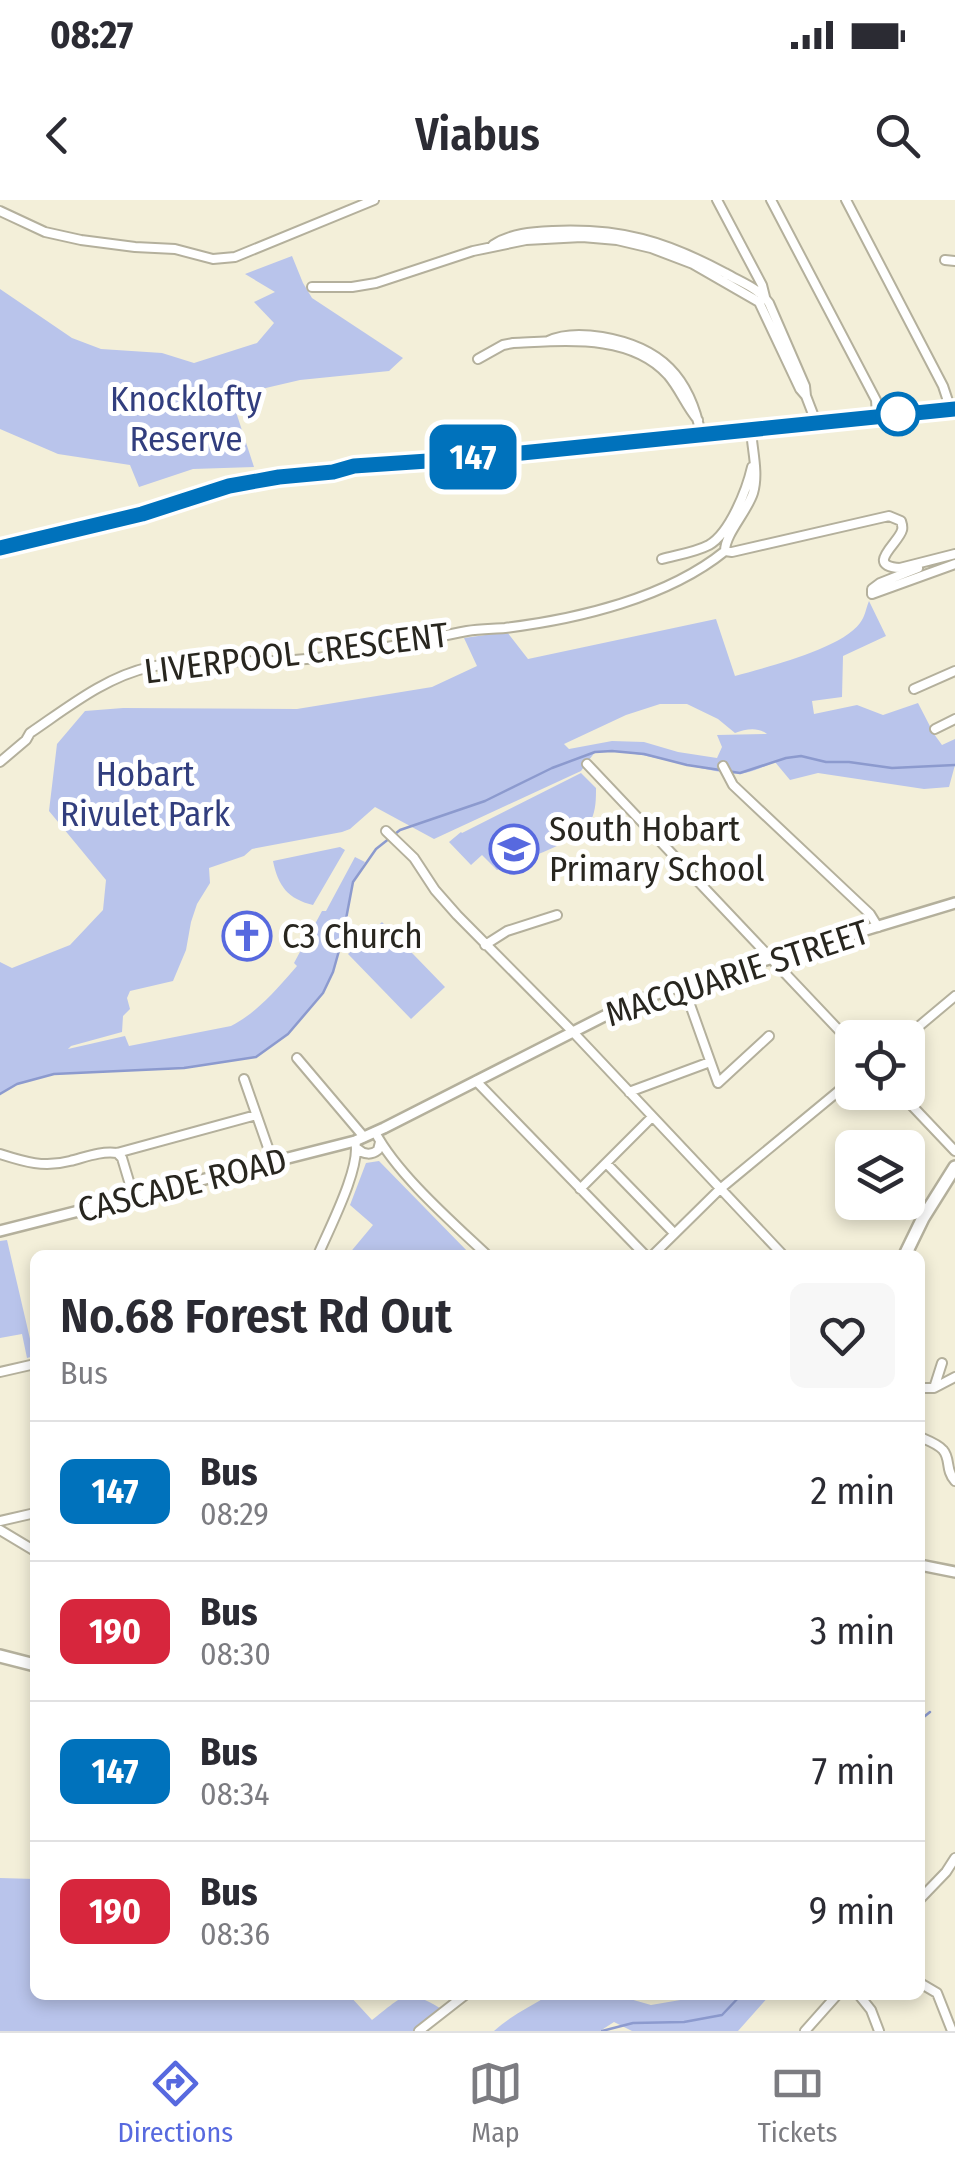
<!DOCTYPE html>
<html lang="en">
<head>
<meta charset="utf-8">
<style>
	:root { --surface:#fff; --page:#f7f7f7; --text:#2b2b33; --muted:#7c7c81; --line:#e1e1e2; --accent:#5769df }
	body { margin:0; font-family:"Fira Sans Condensed",sans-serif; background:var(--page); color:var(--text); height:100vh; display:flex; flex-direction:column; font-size:38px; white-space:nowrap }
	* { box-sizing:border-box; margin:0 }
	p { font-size:32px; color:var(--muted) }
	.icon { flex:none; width:55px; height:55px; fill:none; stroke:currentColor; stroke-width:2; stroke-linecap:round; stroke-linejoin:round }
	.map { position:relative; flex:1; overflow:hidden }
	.panel { position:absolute; left:30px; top:1050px; width:895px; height:750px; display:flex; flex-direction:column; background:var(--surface); border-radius:15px; box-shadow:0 5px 15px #0003 }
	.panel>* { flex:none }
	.badge { padding:0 20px; border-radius:15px; font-size:35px; line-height:65px }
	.buttons { position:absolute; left:835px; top:820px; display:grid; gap:20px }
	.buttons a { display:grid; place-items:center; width:90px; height:90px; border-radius:15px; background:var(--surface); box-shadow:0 5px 15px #0003; font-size:50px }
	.map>.badge { position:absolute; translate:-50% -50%; box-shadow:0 0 0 5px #fff }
	.round { display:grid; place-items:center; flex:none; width:105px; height:105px; border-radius:15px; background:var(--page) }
	.head { display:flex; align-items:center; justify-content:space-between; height:170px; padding:0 30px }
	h1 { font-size:48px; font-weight:600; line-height:75px }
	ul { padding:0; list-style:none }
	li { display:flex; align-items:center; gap:30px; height:140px; padding:0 30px; border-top:2px solid var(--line) }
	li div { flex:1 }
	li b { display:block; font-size:38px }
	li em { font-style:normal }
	li .badge { min-width:110px; font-weight:700; text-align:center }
	.status { display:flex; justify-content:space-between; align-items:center; height:70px; padding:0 50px; background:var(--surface); direction:ltr }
	.status svg { height:28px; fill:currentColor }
	header { display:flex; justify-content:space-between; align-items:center; height:130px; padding:0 30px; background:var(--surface); font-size:45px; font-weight:600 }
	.tabs { display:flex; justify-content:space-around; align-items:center; height:140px; border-top:2px solid var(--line); background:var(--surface); font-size:28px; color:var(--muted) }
	.tabs a { display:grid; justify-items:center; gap:5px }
	.tabs .selected { color:var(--accent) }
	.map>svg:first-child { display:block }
	.green { fill:#b9c4eb; fill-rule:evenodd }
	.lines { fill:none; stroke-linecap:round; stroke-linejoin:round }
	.stream { stroke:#8c9ace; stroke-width:2.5 }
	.minor-casing { stroke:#b4b09c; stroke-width:12 }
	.tertiary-casing { stroke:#b4b09c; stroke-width:14 }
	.primary-casing { stroke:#b4b09c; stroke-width:16 }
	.minor { stroke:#fff; stroke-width:8 }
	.tertiary { stroke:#fff; stroke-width:9 }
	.primary { stroke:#fff; stroke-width:11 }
	.line-casing { stroke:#fff; stroke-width:22 }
	.line { stroke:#0072bc; stroke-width:15 }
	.stop-dot { fill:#fff; stroke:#0072bc; stroke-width:5 }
	.labels { text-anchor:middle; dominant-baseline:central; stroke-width:10; stroke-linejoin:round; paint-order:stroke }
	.park-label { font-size:35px; fill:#323e7e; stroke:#fff }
	.street-label { font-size:35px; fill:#28261f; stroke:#fff }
	.poi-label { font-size:35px; fill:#28261f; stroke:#fff; text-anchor:start }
</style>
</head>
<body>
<div class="status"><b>08:27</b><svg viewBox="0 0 49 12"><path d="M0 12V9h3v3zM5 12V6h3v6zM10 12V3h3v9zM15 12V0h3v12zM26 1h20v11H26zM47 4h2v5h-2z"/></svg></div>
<header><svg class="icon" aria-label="back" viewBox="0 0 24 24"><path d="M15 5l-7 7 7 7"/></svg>Viabus<svg class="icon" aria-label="search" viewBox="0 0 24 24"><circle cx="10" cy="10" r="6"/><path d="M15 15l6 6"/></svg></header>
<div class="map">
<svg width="955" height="1831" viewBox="0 0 955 1831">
	<rect width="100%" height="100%" fill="#f3efd9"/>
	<path class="green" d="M292 56 303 83 312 98 403 158 389 171 300 180 240 194 235 209 254 267 193 269 139 287 130 265 58 254 0 229V89L72 138 101 149 162 153 194 163 257 143 274 123 254 102 275 92 245 74Z
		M869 401 886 436 843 456 842 497 812 501 814 514 857 505 883 515 918 503 934 534 942 545 955 539V565L949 587 924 589 818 573 790 580 775 562C765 566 755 571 745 573 732 575 717 571 705 569 668 562 633 549 595 552L581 571 434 639 375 607 350 629 342 632 252 649 244 656 209 668 210 683 197 704 191 722 186 750 173 781 130 791 127 798 130 809 123 816 122 832 71 846 68 849 125 836 129 846 231 826C258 812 278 788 297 766L294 763 322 711H326L355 657 365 662 353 682 342 740 333 772 323 793 288 834 256 857 184 868 54 874 17 884 0 894V762L12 768 70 745 103 710 106 680 49 611 57 544 85 511 123 508 297 509 432 487 477 466 464 438 507 432 528 459 716 419 735 476C767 467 841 449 860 423 865 417 866 408 869 401ZM660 504H687L718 519 735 533C746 529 758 527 767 534L717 535 722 547 717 558 678 552 644 542 612 541 569 549 564 544 626 515Z
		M581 573 596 588C596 598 596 611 591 620 579 643 521 660 497 670L482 655 471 665 449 642 461 632 462 633Z
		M340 647 345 650 313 705C288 699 278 686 273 661Z
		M382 722 445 787 411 819 348 754Z
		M379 961 471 1055H348L373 1025 350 1005 366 963Z
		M7 1040 34 1156 27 1158 22 1134 0 1138V1041Z
		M0 1678 35 1679V1795H349L372 1820C407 1793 405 1787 445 1811L415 1831H0Z
		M549 1795H616L651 1805 692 1798 695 1795H770L738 1831H632L614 1822 600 1831H494C510 1816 530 1807 549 1795Z"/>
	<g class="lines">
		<path class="stream" d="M0 894 17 884 54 874 184 868 256 857 288 834 323 793 333 772 342 740 353 682 376 649 400 630 485 601 552 568 595 552 612 551 644 554 687 565 740 573 786 558 801 556 826 562H849L892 568 955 565
			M920 1520 930 1512
			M602 1831 633 1823 684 1822 722 1815 741 1795"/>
		<g class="minor-casing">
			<path id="minor" d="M717 0 762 85 765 97
				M771 0 876 200 877 216
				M846 0 943 186 951 210
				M0 11 45 32 81 40 135 47 175 49 213 59 235 57 374 0
				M493 45C511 33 533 32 553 31 621 28 665 41 725 73 740 82 759 88 769 103L805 186 806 196 816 222
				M945 60 955 61
				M312 87H352L376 83 473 51 526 40 582 37 617 40 651 48 693 64 759 102 800 189 806 196
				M548 141C565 133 584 134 602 137 661 147 690 177 701 235
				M478 159 503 145 513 143C564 141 630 133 668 175 680 189 686 206 698 220
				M751 229C752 250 759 273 753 293 747 312 725 334 725 351L732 352 889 316 901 321C902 324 903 327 902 330 899 343 864 366 900 368L955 354
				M0 348 142 314 229 286 333 272 354 266 472 258 955 209
				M662 359C677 355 696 352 709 345 730 333 747 289 752 267
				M872 394 955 364
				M872 394V389L880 383 918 368
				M914 489 955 471
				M935 529 955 519
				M0 562 26 540 30 533C67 508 105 477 150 467 197 457 247 464 294 460 353 456 409 442 467 431 479 429 492 429 505 428 578 419 667 398 725 351
				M587 564 852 844
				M723 566 733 585 870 714 878 727
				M386 631 414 658 435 690 457 715 572 831 783 1055
				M485 745 507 731 557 715
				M683 785 718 883 769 836
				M905 838 955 796
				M297 858 364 937
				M244 879 273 962
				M476 881 645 1055
				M629 892 710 862
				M899 892 955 951
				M375 932C397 974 452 1022 487 1055
				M358 949C364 955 372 955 378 950L380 942
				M117 953 122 958 134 998
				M0 954C25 962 44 968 70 961 86 957 100 951 117 953L256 915
				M606 963 674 1033
				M580 989 652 917
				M318 1055C329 1029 362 966 355 941
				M653 1055 720 989 852 880
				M0 1172 35 1164
				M920 1188H934L955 1177
				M934 1188 942 1163
				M920 1237C927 1240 938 1244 943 1250 951 1259 945 1270 955 1281
				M0 1321 35 1313
				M0 1330 35 1351
				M920 1699 946 1672 955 1658
				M920 1783 937 1793 952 1831
				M859 1795 871 1810 879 1831
				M419 1831 465 1795
				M805 1831 837 1795"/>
		</g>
		<g class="tertiary-casing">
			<path id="tertiary" d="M0 1031 355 941 384 928 628 804 683 785 955 703
				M920 1365 955 1372"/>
		</g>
		<g class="primary-casing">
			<path id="primary" d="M905 1055 923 1018 955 967
				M0 1456 35 1465"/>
		</g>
		<use href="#minor" class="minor"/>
		<use href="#tertiary" class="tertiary"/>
		<use href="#primary" class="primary"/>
	</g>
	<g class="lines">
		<g class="line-casing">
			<path id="line" d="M0 348 142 314 229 286 279 277 333 272 354 266 472 258 955 209"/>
		</g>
		<use href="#line" class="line"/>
	</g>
	<defs>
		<g id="school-ring" transform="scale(2.5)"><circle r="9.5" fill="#fff" stroke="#5769df" stroke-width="1.5"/><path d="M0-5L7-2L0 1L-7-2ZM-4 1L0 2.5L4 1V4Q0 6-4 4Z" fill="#5769df"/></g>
		<g id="church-ring" transform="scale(2.5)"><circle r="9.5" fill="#fff" stroke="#5769df" stroke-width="1.5"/><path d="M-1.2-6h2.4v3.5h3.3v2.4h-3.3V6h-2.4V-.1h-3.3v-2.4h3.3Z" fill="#5769df"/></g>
	</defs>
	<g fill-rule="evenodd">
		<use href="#school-ring" x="514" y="649"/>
		<use href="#church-ring" x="247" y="736"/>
	</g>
	<circle class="stop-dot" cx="898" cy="214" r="20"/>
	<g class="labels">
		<g class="park-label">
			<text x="186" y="199">Knocklofty<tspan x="186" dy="40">Reserve</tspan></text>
			<text x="145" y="574">Hobart<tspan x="145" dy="40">Rivulet Park</tspan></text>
		</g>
		<g class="street-label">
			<text transform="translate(296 453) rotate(-7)">LIVERPOOL CRESCENT</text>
			<text transform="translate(737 773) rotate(-18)">MACQUARIE STREET</text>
			<text transform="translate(182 985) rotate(-14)">CASCADE ROAD</text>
		</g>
		<g class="poi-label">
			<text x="549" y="629">South Hobart<tspan x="549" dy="40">Primary School</tspan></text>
			<text x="282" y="736">C3 Church</text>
		</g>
	</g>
</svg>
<div class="buttons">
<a><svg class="icon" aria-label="locate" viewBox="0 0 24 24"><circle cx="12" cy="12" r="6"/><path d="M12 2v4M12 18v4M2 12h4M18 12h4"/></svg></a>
<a><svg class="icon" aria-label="layers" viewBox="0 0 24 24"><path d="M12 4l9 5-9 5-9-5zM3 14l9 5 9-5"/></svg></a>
</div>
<b class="badge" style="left:473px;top:257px;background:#0072bc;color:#fff">147</b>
<section class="panel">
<div class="head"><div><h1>No.68 Forest Rd Out</h1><p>Bus</p></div><a class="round"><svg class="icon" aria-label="heart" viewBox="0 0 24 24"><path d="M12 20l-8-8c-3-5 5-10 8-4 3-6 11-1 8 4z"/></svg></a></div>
<ul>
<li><span class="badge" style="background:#0072bc;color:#fff">147</span><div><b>Bus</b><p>08:29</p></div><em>2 min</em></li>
<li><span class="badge" style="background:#d7263d;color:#fff">190</span><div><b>Bus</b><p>08:30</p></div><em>3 min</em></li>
<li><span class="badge" style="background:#0072bc;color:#fff">147</span><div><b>Bus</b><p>08:34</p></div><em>7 min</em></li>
<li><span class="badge" style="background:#d7263d;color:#fff">190</span><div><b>Bus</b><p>08:36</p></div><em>9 min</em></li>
</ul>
</section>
</div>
<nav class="tabs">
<a class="selected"><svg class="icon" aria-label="directions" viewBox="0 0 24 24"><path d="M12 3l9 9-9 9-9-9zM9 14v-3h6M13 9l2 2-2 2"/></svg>Directions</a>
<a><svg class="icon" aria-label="map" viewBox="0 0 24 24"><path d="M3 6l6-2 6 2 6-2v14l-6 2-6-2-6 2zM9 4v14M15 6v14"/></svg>Map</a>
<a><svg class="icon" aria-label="tickets" viewBox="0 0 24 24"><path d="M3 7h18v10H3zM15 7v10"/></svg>Tickets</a>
</nav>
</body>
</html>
